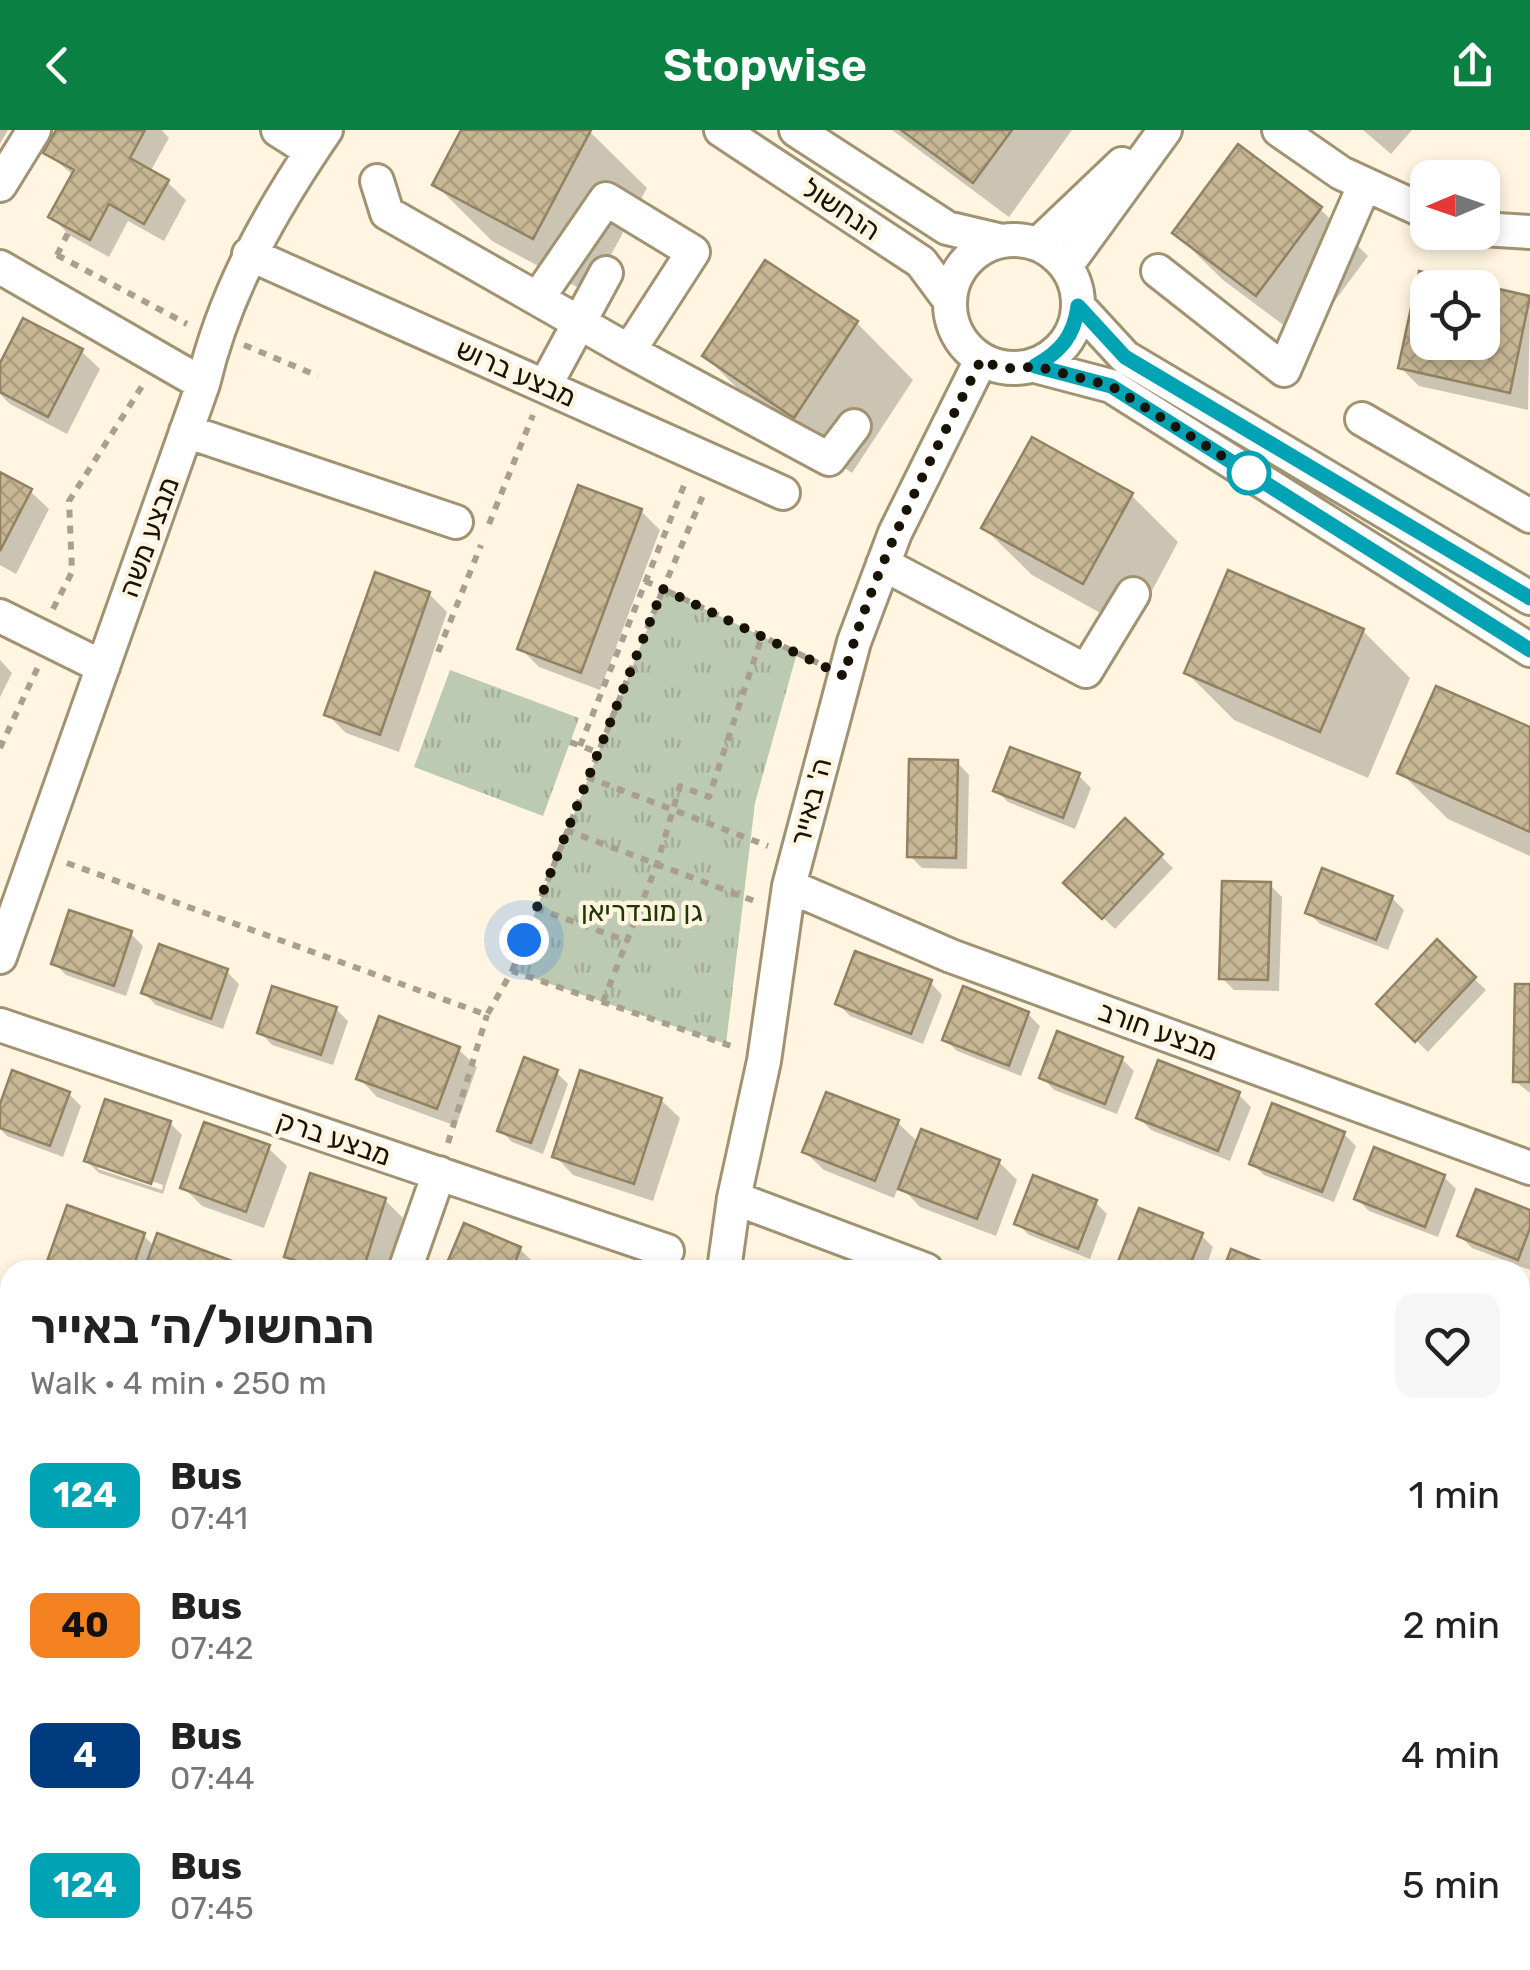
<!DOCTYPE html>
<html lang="en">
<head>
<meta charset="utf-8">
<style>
	:root { --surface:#fff; --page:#f6f6f6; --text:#222; --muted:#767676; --accent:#0b8043 }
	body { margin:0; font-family:Rubik,Heebo,sans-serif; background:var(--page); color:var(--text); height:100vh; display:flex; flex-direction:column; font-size:38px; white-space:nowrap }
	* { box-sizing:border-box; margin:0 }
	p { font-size:32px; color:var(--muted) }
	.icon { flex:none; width:55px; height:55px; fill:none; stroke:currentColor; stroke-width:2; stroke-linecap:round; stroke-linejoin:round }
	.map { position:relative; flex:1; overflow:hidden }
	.side { position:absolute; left:0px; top:1130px; width:1530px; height:710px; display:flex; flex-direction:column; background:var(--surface); border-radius:30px 30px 0 0; box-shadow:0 5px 15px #0003 }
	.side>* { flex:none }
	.badge { padding:0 20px; border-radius:15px; font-size:35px; line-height:65px }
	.needle { width:65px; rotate:268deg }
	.controls { position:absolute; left:1410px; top:30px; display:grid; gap:20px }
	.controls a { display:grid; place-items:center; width:90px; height:90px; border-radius:20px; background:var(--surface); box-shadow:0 5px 15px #0003; font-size:50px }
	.you { position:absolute; width:50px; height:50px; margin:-25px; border:8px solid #fff; border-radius:50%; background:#1a73e8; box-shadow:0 0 0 15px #1a73e833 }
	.map>.badge { position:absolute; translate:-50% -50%; box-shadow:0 0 0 5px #fff }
	.round { display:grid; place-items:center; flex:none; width:105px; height:105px; border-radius:20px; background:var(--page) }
	.head { display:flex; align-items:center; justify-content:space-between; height:170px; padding:0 30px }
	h1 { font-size:48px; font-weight:600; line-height:75px }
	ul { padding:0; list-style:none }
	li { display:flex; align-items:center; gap:30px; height:130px; padding:0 30px }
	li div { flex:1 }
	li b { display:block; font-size:38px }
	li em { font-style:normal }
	li .badge { min-width:110px; font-weight:700; text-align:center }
	header { display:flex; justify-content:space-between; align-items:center; height:130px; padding:0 30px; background:var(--accent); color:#fff; font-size:45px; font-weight:600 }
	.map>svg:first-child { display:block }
	.park { fill:url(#park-tufts) }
	.shadow { fill:#0003; fill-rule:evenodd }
	.building { fill:url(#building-cross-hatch); stroke:#928262; stroke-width:2.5; fill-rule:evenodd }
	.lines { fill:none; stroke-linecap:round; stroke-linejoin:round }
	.minor-casing { stroke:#a19271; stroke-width:38 }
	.path { stroke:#a89f8e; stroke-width:6; stroke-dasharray:8 8; stroke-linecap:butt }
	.minor { stroke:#fff; stroke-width:32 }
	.line-casing { stroke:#fff; stroke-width:22 }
	.line { stroke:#00a3b4; stroke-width:15 }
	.walk { stroke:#191307; stroke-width:10; stroke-dasharray:0 18 }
	.stop-dot { fill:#fff; stroke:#00a3b4; stroke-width:5 }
	.labels { text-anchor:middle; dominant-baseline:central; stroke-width:9; stroke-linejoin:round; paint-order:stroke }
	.street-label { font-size:28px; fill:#191307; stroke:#fff5e0 }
	.park-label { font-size:28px; fill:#203700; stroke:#fff5e0 }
</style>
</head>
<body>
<header><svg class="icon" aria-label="back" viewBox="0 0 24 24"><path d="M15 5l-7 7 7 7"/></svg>Stopwise<svg class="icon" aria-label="share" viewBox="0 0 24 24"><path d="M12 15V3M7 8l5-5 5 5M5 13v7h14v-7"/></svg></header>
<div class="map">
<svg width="1530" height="1840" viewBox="0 0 1530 1840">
	<defs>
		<pattern id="park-tufts" width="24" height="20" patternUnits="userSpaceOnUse" patternTransform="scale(2.5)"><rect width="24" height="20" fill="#bdcab2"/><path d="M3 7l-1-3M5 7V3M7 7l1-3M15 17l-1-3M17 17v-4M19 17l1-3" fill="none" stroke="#a2ad98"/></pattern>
		<pattern id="building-cross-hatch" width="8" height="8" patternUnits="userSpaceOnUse" patternTransform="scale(2.5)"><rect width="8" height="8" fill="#c7b795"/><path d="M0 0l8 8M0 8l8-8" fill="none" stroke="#aa9c7f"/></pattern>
	</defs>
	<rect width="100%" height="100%" fill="#fff5e0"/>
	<path class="park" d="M663 459 797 523 755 673 726 914 512 841Z
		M450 540 579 588 543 686 414 637Z"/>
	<path class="shadow" d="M0 0H8L0 14Z
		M59 0H162L169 8 150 42 167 52 186 70 164 111 128 91 109 127 69 105 51 86 73 45 46 22Z
		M464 0H588L647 58 590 164 492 111 435 54Z
		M892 0H1072L1009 87Z
		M1363 0H1412L1391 24Z
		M1320 79 1368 126 1305 211 1223 150 1175 103Z
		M1428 158V212H1482V158L1530 169 1528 280 1419 256 1400 237Z
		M857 193 913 250 852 343 761 282 705 226Z
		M81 221 100 239 67 304 10 274 0 264V239Z
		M0 345 30 361 49 379 16 444 0 435Z
		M1131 365 1178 412 1131 500 1032 445 984 398Z
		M641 381 660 400 600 560 539 537 520 518Z
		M429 464 447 482 399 622 346 603 327 584Z
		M1363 501 1410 548 1368 648 1234 590 1187 543Z
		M0 530 12 543 0 567Z
		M1530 600V726L1448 689 1400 642Z
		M957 632 969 645 967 739 922 738 910 726Z
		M1079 646 1091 658 1075 699 1008 672 996 660Z
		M1125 691 1173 738 1115 799 1067 753Z
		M1270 755 1282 767 1279 861 1234 860 1222 848Z
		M1392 768 1404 780 1388 820 1320 794 1308 782Z
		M131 804 143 816 126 866 66 845 54 833Z
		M1437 813 1486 860 1428 922 1379 874Z
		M227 842 239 854 223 899 156 875 144 863Z
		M930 852 942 865 923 914 850 886 838 874Z
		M1530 857V963L1515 951Z
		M336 879 348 891 333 935 272 915 260 902Z
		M1028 884 1040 896 1021 946 957 921 945 909Z
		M458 919 477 937 456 996 377 967 359 948Z
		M1122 929 1134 941 1117 984 1054 960 1042 947Z
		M556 942 568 954 543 1024 512 1012 500 1000Z
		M69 964 81 976 63 1027 7 1006 0 999V981Z
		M1239 965 1251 977 1230 1031 1151 1000 1139 988Z
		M661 970 680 988 653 1071 573 1045 555 1026Z
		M897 992 919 1013 999 1032 1017 1050 996 1106 920 1077 899 1055 894 1068 824 1040 805 1022Z
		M170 993 182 1005 163 1064 99 1043 87 1031ZM98 1033 163 1055 162 1060 98 1039Z
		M1344 1004 1356 1016 1334 1072 1264 1045 1252 1033Z
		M268 1018 287 1036 264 1098 202 1076 183 1057Z
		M1444 1047 1456 1059 1438 1107 1369 1081 1357 1069Z
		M385 1070 403 1088 387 1140H301L287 1126Z
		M1095 1072 1107 1084 1090 1129 1029 1105 1017 1093Z
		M1530 1082V1140L1472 1118 1460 1106Z
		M143 1105 155 1117 233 1134 239 1140H47Z
		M1201 1105 1213 1117 1205 1140H1127L1120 1134Z
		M520 1119 532 1131 528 1140H447Z
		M0 1238 10 1242V1341L0 1336Z
		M1520 1403 1530 1410V1461L1521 1483Z
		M1530 1538V1612L1520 1609V1544L1525 1549Z
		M0 1578 10 1581V1664L0 1660Z
		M1520 1664 1530 1667V1718L1520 1715Z
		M0 1706 10 1710V1786L0 1782Z
		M1520 1722 1530 1725V1773L1520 1770Z
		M1520 1776 1530 1779V1829L1520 1826Z
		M202 1830H280L277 1840H201Z
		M522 1830H642L639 1840H530Z
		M770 1830H948L952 1835 954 1830H964L989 1840H783Z
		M1267 1830H1376L1372 1840H1282Z"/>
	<path class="building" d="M56 0H145L130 28 169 50 144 94 109 74 90 110 48 87 74 40 43 23Z
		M461 0H591L533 109 432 55Z
		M901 0H1012L973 53Z
		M1238 14 1322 77 1256 166 1172 103Z
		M765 130 858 191 794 288 702 226Z
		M1419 141 1530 166 1510 263 1398 238ZM1428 158H1482V212H1428Z
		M23 188 83 219 48 287 0 262V233Z
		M1032 307 1133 363 1083 454 981 398Z
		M0 342 32 359 0 421Z
		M578 355 642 379 581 543 517 519Z
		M1228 440 1364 499 1320 602 1184 543Z
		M375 442 430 462 380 605 324 585Z
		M1436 556 1530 597V702L1397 643Z
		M1010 617 1080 643 1063 688 993 661Z
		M909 629 958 630 956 728 907 727Z
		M1125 688 1163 724 1102 789 1063 753Z
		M1322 738 1393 766 1376 810 1305 783Z
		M1222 751 1271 752 1268 850 1219 849Z
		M69 780 132 801 114 856 51 834Z
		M1437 809 1476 847 1415 912 1376 874Z
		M159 814 228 839 211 889 141 863Z
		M855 821 932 850 911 904 835 874Z
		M1515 854H1530V952H1513Z
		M272 856 337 877 321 925 257 903Z
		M963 856 1029 882 1009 936 942 910Z
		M379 886 460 917 437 979 356 949Z
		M1057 901 1123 927 1105 974 1039 948Z
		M524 927 558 940 531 1013 497 1001Z
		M1158 930 1240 962 1218 1021 1136 988Z
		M12 940 70 962 50 1016 0 998V974Z
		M580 940 662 968 634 1054 552 1027Z
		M826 962 899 990 875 1051 802 1022Z
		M105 969 171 991 151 1054 84 1031Z
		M1272 973 1345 1002 1322 1062 1249 1034Z
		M204 992 270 1015 246 1082 180 1058Z
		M921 999 1000 1030 977 1089 898 1059Z
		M1374 1017 1445 1045 1425 1097 1354 1069Z
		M310 1043 386 1068 363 1140H326L284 1127Z
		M1033 1045 1097 1070 1078 1119 1014 1094Z
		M1476 1059 1530 1080V1098L1518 1130 1457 1106Z
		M67 1075 145 1103 132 1140H44Z
		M1139 1078 1203 1103 1188 1140H1131L1117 1134Z
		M464 1093 521 1117 512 1140H444Z
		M157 1103 235 1132 232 1140H144Z
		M1231 1119 1284 1140H1223Z
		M0 1235 10 1239V1332L0 1328Z
		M1528 1534 1530 1535V1607L1520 1603V1556Z
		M0 1575 10 1578V1654L0 1650Z
		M1520 1662 1530 1665V1711L1520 1708Z
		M0 1703 10 1707V1766L7 1774 0 1772Z
		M1520 1719 1530 1722V1767L1520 1763Z
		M1520 1773 1530 1776V1822L1520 1819Z
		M199 1830H264L261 1840H200L196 1839Z
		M295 1830H342L369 1840H291Z
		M520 1830H618L614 1840H540Z
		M826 1830H870L867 1840H822Z
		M888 1830H935L931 1840H884Z
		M951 1830H971L993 1839 948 1840Z
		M1315 1830H1360L1356 1840H1312Z
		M1459 1830H1519L1529 1833 1526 1840H1456Z"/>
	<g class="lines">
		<g class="minor-casing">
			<path id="minor" d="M278 0 311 21
				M721 0 921 132 950 171
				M796 0 947 98 1002 111
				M1279 0 1341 43 1428 83
				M377 51 387 83 629 221 829 329 854 296
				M0 55 34 0
				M1482 99 1530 102
				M950 174a64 64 0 1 1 128 0a64 64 0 1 1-128 0Z
				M1038 114 1122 34
				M249 124 783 363
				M1066 136 1165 0
				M0 137 203 254
				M1158 141 1284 240 1364 56
				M538 168 606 69 693 122 629 221
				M1078 176 1125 227 1530 468
				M1035 236 1111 256 1530 520
				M545 256 606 143
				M1362 289 1530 386
				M186 301 456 392
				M883 434 1086 541 1133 464
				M0 486 103 537
				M789 756 951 826 1530 1038
				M0 827 203 254C225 160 272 79 326 0
				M0 895 667 1121
				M734 1068 926 1140
				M405 1140 439 1043
				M724 1140 734 1068 764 931 789 756 854 512 895 403 981 230
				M0 1204 10 1208
				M1520 1330 1530 1293
				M1520 1361 1530 1364
				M0 1515 10 1519
				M1520 1649 1530 1653
				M1102 1830 1128 1840
				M0 1839 2 1840
				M168 1840 171 1830
				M675 1840 676 1830
				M1404 1840 1407 1830"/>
		</g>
		<path class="path" d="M57 125 187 194
			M57 125 70 99
			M244 215 318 246
			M489 394 533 285
			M645 451 663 459 704 363
			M53 479 72 442 69 371 144 253
			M438 522 481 415
			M570 612 597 622
			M580 616 685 353
			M0 618 38 537
			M587 647 768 716
			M566 700 757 772
			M67 733 487 885 512 841 734 917
			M536 778 627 811
			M512 841 663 459 818 533
			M603 872 657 734 680 656 709 667 762 506
			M448 1013 487 885"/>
		<use href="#minor" class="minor"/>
	</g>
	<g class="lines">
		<g class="line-casing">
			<path id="line" d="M1530 468 1125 227 1078 176C1074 206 1061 221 1035 236L1111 256 1530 520"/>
		</g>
		<use href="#line" class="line"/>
		<path class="walk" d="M524 810 663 459 844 546C874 434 930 332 981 230L998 237 1017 239 1035 236 1111 256 1249 343"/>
	</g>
	<circle class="stop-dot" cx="1249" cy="343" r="20"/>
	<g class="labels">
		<g class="street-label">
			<text transform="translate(841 79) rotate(34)">הנחשול</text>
			<text transform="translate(516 243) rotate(24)">מבצע ברוש</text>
			<text transform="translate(149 407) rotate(-70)">מבצע משה</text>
			<text transform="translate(811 672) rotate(-75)">ה' באייר</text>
			<text transform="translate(1158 901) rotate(20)">מבצע חורב</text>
			<text transform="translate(334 1008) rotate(19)">מבצע ברק</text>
		</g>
		<g class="park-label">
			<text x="642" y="781">גן מונדריאן</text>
		</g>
	</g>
</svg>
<div class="controls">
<a><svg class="needle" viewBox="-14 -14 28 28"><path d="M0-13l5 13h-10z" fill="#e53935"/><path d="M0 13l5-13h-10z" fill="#767676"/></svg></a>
<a><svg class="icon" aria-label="locate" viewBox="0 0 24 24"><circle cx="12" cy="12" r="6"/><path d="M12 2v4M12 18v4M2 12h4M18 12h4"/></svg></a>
</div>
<div class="you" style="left:524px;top:810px"></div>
<section class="side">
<div class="head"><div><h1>הנחשול/ה׳ באייר</h1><p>Walk · 4 min · 250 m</p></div><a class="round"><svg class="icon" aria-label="heart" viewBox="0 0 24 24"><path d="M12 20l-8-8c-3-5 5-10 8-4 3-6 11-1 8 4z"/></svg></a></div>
<ul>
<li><span class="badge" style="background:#00a3b4;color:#fff">124</span><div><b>Bus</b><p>07:41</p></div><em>1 min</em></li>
<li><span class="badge" style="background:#f58220;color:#111">40</span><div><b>Bus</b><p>07:42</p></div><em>2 min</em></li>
<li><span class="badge" style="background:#003b80;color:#fff">4</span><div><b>Bus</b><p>07:44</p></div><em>4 min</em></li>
<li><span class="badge" style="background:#00a3b4;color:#fff">124</span><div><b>Bus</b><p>07:45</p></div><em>5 min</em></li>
</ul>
</section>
</div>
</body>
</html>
